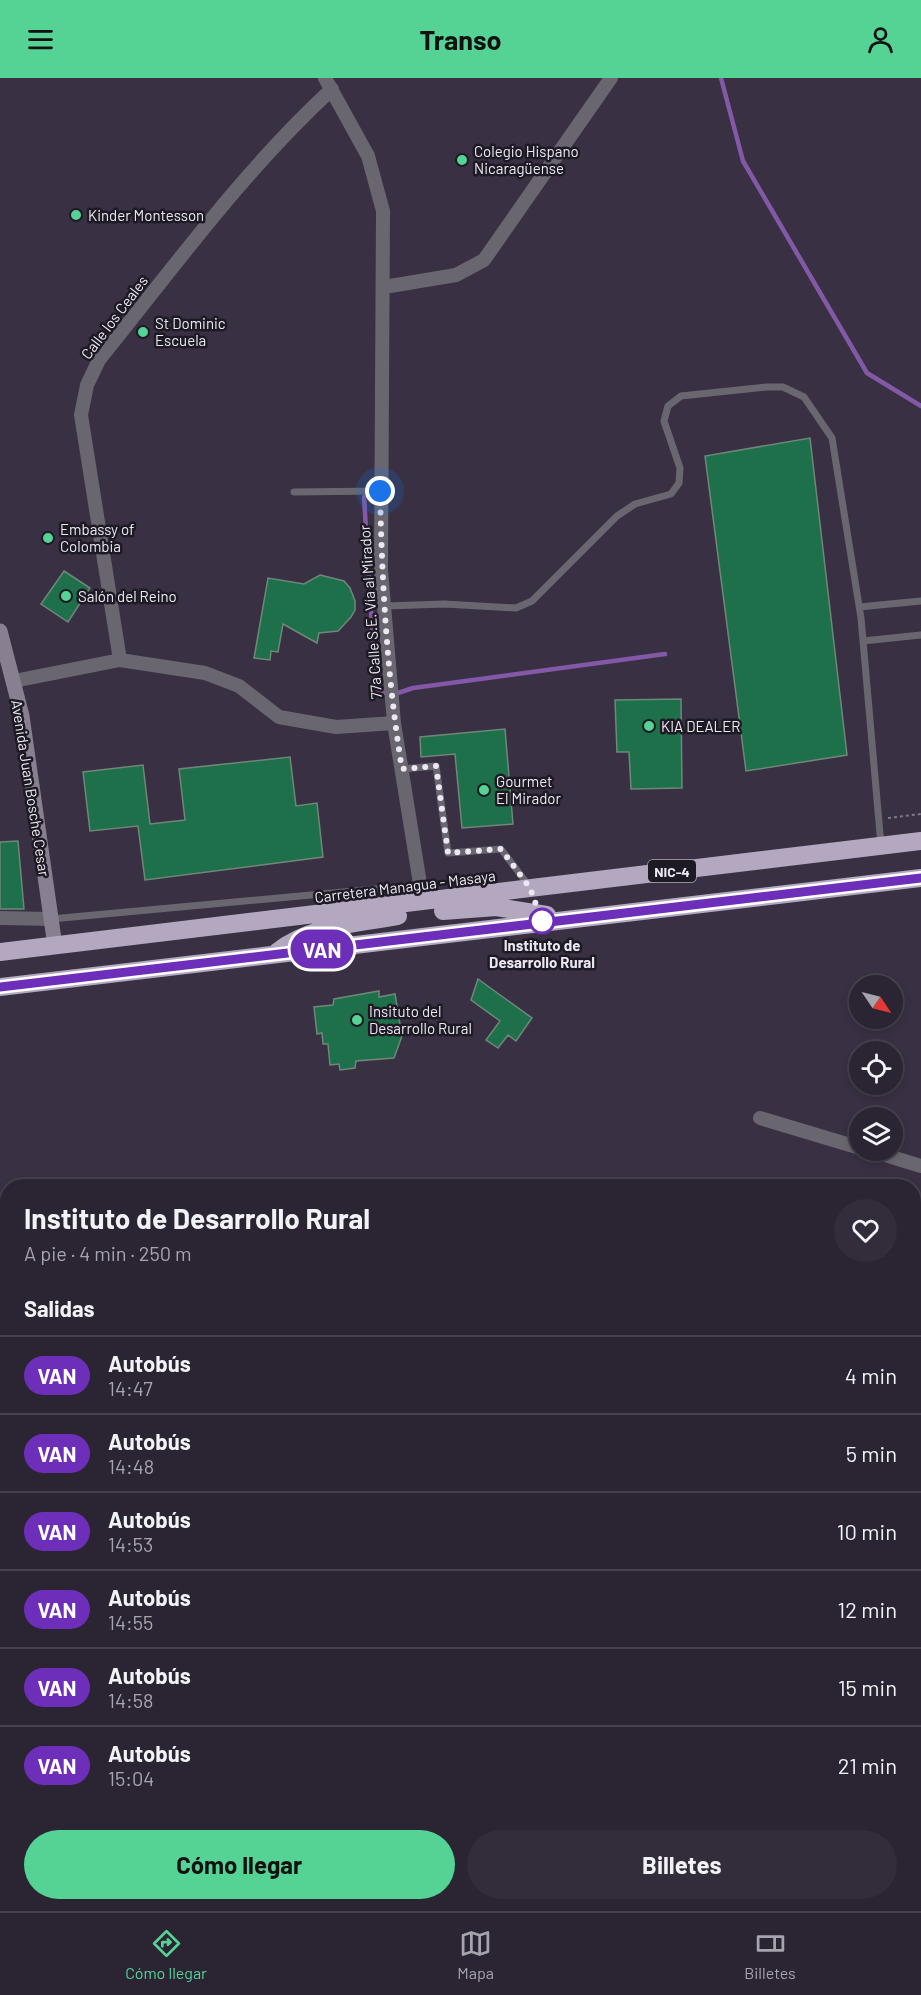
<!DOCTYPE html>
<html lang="es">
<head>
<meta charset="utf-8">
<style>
	:root { --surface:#2b2432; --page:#332c3a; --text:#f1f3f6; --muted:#a6a4ac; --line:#47414d; --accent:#54d395 }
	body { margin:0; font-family:Barlow,sans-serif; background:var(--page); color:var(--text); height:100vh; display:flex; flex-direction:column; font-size:22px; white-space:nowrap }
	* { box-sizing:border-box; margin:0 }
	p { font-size:20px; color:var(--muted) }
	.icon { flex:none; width:33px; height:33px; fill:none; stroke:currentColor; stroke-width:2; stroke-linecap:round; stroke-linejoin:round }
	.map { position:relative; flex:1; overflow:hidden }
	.panel { position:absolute; left:0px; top:1101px; width:921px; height:732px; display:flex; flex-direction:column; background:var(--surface); border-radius:24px 24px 0 0; box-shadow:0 3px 9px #0003,0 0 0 2px var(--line) }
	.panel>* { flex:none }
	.badge { padding:0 12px; border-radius:20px; font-size:21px; line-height:39px }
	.needle { width:39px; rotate:125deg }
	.buttons { position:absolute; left:849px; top:897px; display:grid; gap:12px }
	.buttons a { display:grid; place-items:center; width:54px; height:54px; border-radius:50%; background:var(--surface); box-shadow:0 3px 9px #0003,0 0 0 2px var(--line); font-size:30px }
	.you { position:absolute; width:30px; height:30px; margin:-15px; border:4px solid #fff; border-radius:50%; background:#1a73e8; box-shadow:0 0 0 9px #1a73e833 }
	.map>.badge { position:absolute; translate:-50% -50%; box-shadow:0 0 0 3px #fff }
	h2 { padding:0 24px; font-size:22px; line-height:54px }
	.round { display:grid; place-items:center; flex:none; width:63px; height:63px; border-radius:32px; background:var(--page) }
	.headline { display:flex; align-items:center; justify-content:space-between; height:102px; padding:0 24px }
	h1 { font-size:28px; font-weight:700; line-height:45px }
	.primary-button { display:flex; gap:12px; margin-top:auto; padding:12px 24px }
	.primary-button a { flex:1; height:69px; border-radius:36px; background:var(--accent); color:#111; font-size:24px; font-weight:700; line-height:69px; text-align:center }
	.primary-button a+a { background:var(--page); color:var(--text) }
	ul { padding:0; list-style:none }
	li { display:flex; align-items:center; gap:18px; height:78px; padding:0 24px; border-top:2px solid var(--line) }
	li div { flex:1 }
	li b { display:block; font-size:22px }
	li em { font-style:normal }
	li .badge { min-width:66px; font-weight:700; text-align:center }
	header { display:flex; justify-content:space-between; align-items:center; height:78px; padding:0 24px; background:var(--accent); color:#111; font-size:27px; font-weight:700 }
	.tabs { display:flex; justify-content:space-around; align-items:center; height:84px; border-top:2px solid var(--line); background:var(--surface); font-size:16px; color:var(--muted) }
	.tabs a { display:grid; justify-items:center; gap:3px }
	.tabs .on { color:var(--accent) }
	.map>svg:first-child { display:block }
	.green { fill:#53306f }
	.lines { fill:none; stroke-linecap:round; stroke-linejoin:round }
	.stream { stroke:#8359a7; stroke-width:4.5 }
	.building { fill:#1e704b; stroke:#6f8779; stroke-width:1.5 }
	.path { stroke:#7e7687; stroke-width:2; stroke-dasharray:3 3; stroke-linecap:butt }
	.lane { stroke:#6a666f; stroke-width:7 }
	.street { stroke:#6a666f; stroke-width:14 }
	.secondary { stroke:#888090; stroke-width:15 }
	.highway { stroke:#b3a8bf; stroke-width:18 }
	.line-casing { stroke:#fff; stroke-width:14 }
	.line { stroke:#6d2fba; stroke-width:9 }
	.walk { stroke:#ede7f4; stroke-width:6; stroke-dasharray:0 10.8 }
	.poi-dot { fill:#54d395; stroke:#1e1a23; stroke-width:2 }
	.stop-dot { fill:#fff; stroke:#6d2fba; stroke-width:3 }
	.labels { text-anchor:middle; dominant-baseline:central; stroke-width:5; stroke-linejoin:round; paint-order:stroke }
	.shield { fill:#1e1a23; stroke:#afaab5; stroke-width:1.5 }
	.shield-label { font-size:14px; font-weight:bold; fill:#ede7f4 }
	.poi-label { font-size:15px; fill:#ede7f4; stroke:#1e1a23; text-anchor:start }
	.street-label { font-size:15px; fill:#ede7f4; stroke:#1e1a23 }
	.stop-label { font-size:15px; font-weight:bold; fill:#ede7f4; stroke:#1e1a23 }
</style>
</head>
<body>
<header><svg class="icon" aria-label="menu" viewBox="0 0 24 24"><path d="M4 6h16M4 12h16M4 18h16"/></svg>Transo<svg class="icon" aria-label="person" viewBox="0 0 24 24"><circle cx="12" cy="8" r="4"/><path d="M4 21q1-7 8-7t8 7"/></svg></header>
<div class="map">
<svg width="921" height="1833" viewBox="0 0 921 1833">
	<rect width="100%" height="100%" fill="#393043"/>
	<path class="green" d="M921 1599V1778L914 1773V1630Z"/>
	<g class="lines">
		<path class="stream" d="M721 0 743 83 867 295 921 328
			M364 419 376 612 392 617 413 610 665 576"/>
	</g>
	<path class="building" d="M810 360 847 677 746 693 705 378Z
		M64 493 90 510 68 544 41 526Z
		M320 497 344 503 350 510 355 523V532L351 539 338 553 319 555 317 565 283 546 278 574 271 573 270 582 254 580 268 500 304 506Z
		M681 621 682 710 631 711 629 674H617L615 622Z
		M505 651 513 746 462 750 455 676 421 679 420 659Z
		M290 679 296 728 317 725 323 779 145 802 138 748 90 753 83 694 143 687 150 746 185 742 179 691Z
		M18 763 24 831H0V764Z
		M478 901 532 940 516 963 508 957 498 970 486 962 500 943 471 922Z
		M379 913V919L395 916 402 958 394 980 356 983 355 990 340 992 339 986 330 987 328 966H323L322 955 317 956 314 929 333 927 334 921Z"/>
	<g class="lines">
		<path class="path" d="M888 740 921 736"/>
		<path class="lane" d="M294 414 380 413
			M386 528 444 526 516 530 532 523 617 438 635 426 671 416 679 405 680 390 664 343 668 328 681 318 767 309H783L804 319 832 360 861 540 881 767
			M859 529 921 523
			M863 563 921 557
			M402 691 436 688 448 775 501 771 529 808
			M51 841 419 807"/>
		<path class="street" d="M325 0 368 78 383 133 381 492 394 645 423 824
			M384 209 456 197 484 182 611 0
			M120 582 81 337 87 307 99 282C174 189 244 92 332 11
			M14 603 120 582 205 595 239 608 279 639 336 649 394 645
			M0 840 51 841
			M760 1040 860 1070
			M869 1072 921 1088
			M921 1223V1287
			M914 1441H921
			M0 1460 8 1462
			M914 1570 921 1537
			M0 1619 8 1621
			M914 1786 921 1791
			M550 1826 556 1833
			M185 1833 188 1826
			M683 1833 695 1826"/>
		<path class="secondary" d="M0 553 22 638 55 868"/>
		<path class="highway" d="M443 833 496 829 547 837
			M0 874 921 763
			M277 874C311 847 356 846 398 838
			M0 909 921 800"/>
	</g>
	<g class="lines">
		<g class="line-casing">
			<path id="line" d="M0 909 921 800"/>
		</g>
		<use href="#line" class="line"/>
		<path class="walk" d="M380 413C382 506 387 599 402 691L436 688 448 775 501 771 530 810 542 843"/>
	</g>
	<g class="poi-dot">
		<circle cx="462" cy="82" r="6"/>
		<circle cx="76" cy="137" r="6"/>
		<circle cx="143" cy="254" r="6"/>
		<circle cx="48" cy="460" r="6"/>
		<circle cx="66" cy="518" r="6"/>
		<circle cx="649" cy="648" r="6"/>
		<circle cx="484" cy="712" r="6"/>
		<circle cx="357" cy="942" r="6"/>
	</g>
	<circle class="stop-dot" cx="542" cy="843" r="12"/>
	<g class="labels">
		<rect class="shield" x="648" y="782" width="48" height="22" rx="4.5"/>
		<g class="shield-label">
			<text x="672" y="793">NIC-4</text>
		</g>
		<g class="poi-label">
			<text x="474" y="73">Colegio Hispano<tspan x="474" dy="17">Nicaragüense</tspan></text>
			<text x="88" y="137">Kinder Montesson</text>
			<text x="155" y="245">St Dominic<tspan x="155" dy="17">Escuela</tspan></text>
			<text x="60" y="451">Embassy of<tspan x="60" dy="17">Colombia</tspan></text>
			<text x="78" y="518">Salón del Reino</text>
			<text x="661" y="648">KIA DEALER</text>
			<text x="496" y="703">Gourmet<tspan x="496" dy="17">El Mirador</tspan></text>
			<text x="369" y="933">Insituto del<tspan x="369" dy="17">Desarrollo Rural</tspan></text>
		</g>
		<g class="street-label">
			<text transform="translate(114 239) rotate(-53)">Calle los Ceales</text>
			<text transform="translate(370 534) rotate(-94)">77a Calle S.E. Vía al Mirador</text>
			<text transform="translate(31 710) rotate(81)">Avenida Juan Bosche Cesar</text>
			<text transform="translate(405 808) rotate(-7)">Carretera Managua - Masaya</text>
		</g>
		<g class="stop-label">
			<text x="542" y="867">Instituto de<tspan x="542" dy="17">Desarrollo Rural</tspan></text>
		</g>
	</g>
</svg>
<div class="buttons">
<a><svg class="needle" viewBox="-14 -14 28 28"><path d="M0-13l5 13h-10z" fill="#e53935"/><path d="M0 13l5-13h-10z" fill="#a6a4ac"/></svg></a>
<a><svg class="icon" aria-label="locate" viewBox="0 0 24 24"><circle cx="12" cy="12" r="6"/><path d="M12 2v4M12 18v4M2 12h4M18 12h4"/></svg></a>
<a><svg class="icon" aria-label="layers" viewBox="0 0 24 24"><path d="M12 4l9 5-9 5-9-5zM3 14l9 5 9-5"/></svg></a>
</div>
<div class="you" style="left:380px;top:413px"></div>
<b class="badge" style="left:322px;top:871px;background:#6d2fba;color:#fff">VAN</b>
<section class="panel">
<div class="headline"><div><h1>Instituto de Desarrollo Rural</h1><p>A pie · 4 min · 250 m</p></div><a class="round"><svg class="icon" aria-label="heart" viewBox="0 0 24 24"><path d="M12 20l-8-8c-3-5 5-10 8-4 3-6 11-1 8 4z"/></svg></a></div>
<h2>Salidas</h2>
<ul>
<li><span class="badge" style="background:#6d2fba;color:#fff">VAN</span><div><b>Autobús</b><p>14:47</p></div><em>4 min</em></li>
<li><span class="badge" style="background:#6d2fba;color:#fff">VAN</span><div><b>Autobús</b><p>14:48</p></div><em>5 min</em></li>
<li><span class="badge" style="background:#6d2fba;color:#fff">VAN</span><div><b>Autobús</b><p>14:53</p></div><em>10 min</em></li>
<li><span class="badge" style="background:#6d2fba;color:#fff">VAN</span><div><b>Autobús</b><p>14:55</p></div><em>12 min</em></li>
<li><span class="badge" style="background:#6d2fba;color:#fff">VAN</span><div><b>Autobús</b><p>14:58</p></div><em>15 min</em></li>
<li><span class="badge" style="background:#6d2fba;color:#fff">VAN</span><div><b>Autobús</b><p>15:04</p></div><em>21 min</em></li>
</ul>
<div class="primary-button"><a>Cómo llegar</a><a>Billetes</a></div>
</section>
</div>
<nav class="tabs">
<a class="on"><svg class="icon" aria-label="directions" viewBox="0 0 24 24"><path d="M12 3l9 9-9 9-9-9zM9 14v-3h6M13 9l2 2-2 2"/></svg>Cómo llegar</a>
<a><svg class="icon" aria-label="map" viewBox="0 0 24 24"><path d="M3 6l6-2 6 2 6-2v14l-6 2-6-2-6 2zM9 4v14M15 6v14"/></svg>Mapa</a>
<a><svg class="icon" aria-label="tickets" viewBox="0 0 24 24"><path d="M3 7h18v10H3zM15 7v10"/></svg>Billetes</a>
</nav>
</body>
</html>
